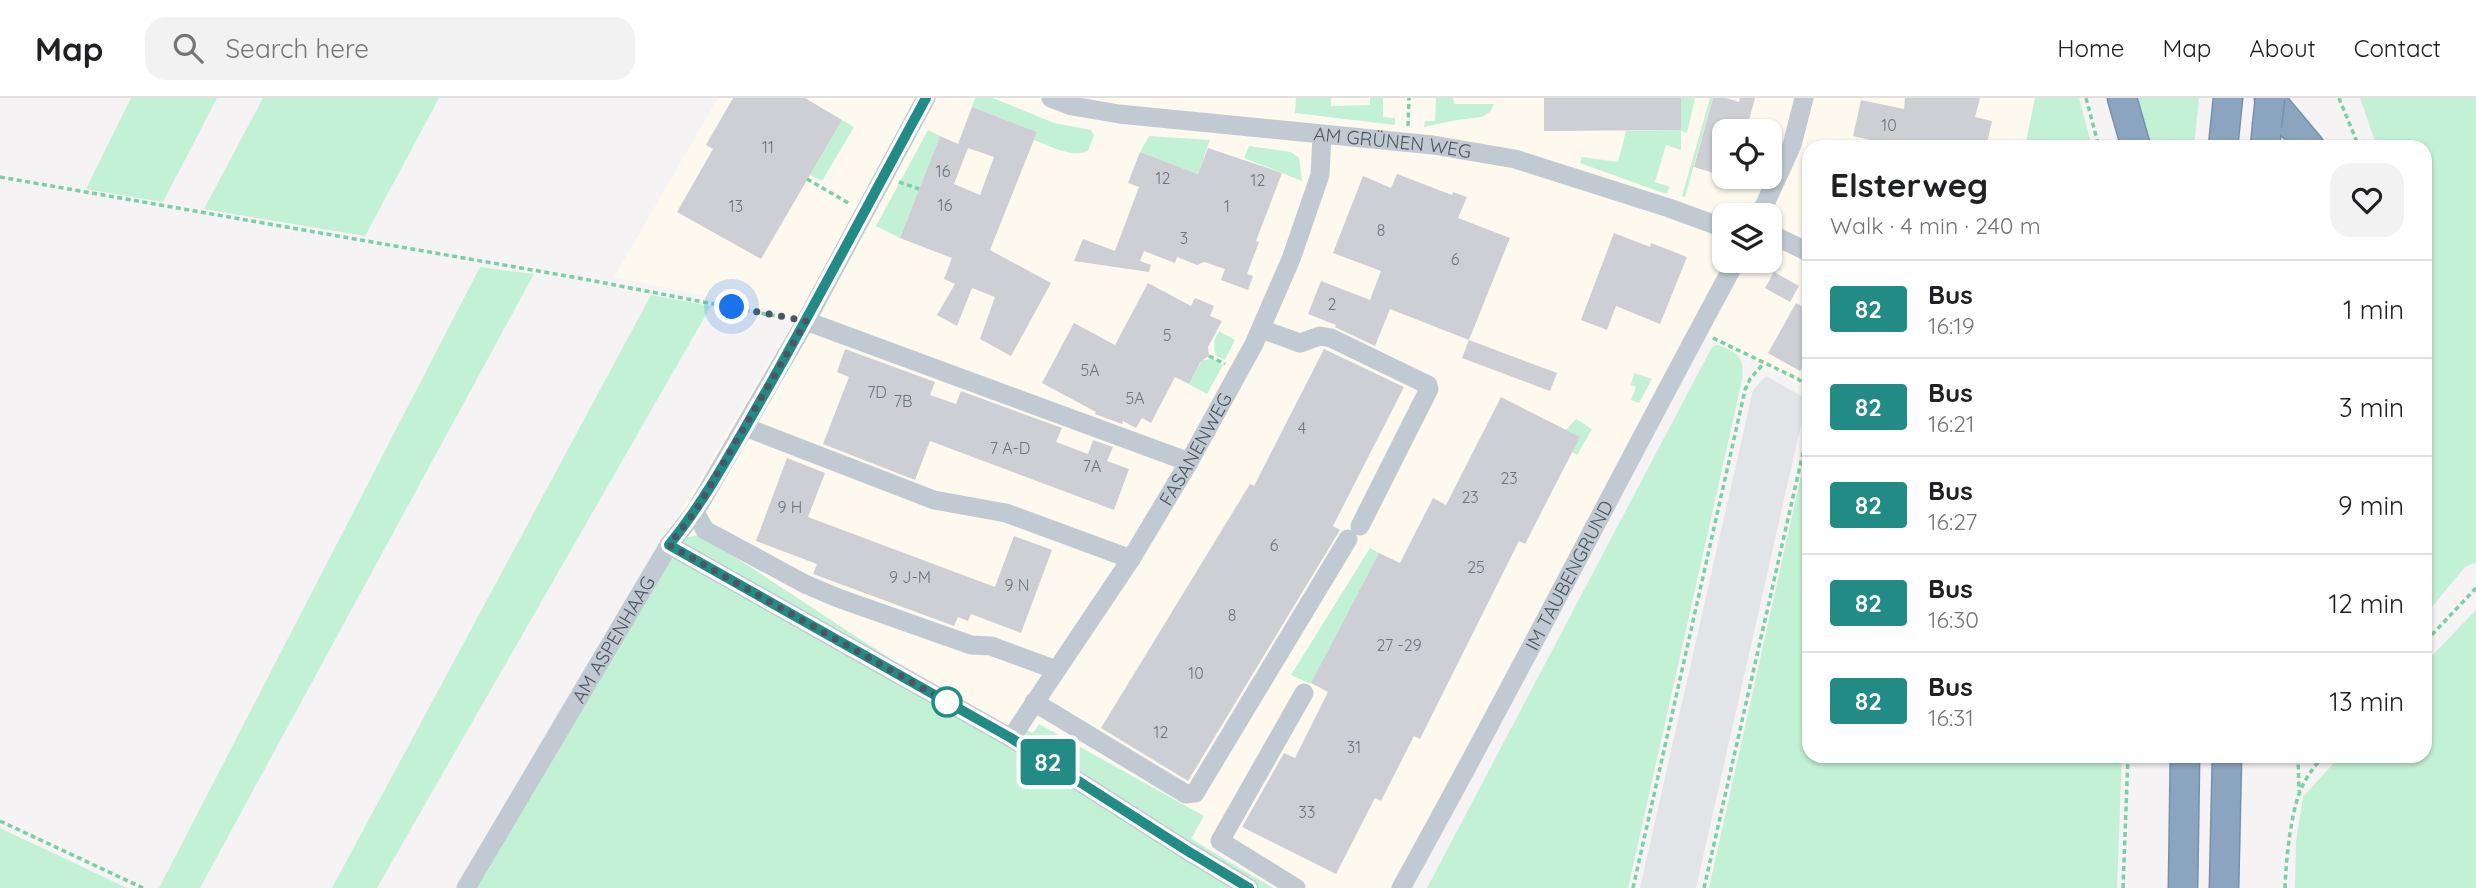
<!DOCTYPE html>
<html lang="en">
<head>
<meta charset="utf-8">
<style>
	:root { --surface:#fff; --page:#f2f2f2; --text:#202124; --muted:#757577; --line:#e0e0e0 }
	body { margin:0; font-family:Quicksand,sans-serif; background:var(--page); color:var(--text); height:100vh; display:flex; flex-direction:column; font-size:26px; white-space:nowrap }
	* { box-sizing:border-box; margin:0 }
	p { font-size:23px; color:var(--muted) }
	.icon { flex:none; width:38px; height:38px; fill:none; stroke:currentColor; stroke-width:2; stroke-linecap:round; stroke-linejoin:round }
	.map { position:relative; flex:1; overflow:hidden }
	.drawer { position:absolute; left:1802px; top:42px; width:630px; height:623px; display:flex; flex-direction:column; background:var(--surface); border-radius:21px; box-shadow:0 2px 5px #0004 }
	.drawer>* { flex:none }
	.badge { padding:0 14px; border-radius:5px; font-size:24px; line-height:46px }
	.tools { position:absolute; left:1712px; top:21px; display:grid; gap:14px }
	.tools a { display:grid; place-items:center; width:70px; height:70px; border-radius:14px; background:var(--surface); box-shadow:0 2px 5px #0004; font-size:35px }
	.you { position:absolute; width:35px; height:35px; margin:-18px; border:5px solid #fff; border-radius:50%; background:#1a73e8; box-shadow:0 0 0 10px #1a73e833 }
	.map>.badge { position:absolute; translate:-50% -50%; box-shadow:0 0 0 4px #fff }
	.round { display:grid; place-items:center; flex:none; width:74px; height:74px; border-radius:21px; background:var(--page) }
	.overview { display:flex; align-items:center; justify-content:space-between; height:119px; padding:0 28px }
	h1 { font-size:33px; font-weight:800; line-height:52px }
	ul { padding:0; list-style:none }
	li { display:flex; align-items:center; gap:21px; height:98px; padding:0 28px; border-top:2px solid var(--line) }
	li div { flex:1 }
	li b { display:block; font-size:26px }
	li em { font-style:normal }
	li .badge { min-width:77px; font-weight:700; text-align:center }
	header { display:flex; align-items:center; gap:42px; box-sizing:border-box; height:98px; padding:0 35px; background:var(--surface); border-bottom:2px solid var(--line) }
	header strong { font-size:33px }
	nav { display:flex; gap:38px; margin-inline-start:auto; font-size:24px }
	.search { width:490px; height:63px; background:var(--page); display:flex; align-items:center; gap:18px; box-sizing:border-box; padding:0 24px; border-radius:21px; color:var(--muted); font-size:26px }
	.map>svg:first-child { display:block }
	.commercial { fill:#fdf9ef; fill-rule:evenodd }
	.airport { fill:#e2e4e7 }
	.green { fill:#c3f1d5 }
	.building { fill:#cdcfd5; fill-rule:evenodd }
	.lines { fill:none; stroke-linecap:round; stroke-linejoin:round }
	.highway-casing { stroke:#7690ad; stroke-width:31 }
	.path { stroke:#7ad0a6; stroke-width:3.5; stroke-dasharray:5 3.5; stroke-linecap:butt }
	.minor { stroke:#c1cad2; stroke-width:19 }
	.highway { stroke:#8ba5c1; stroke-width:28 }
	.highway-bridge-casing { stroke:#7690ad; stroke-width:31; stroke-linecap:butt }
	.highway-bridge { stroke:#8ba5c1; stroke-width:28 }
	.line-casing { stroke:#fff; stroke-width:16 }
	.line { stroke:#238b85; stroke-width:10 }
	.walk { stroke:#4a5661; stroke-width:7; stroke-dasharray:0 12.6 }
	.stop-dot { fill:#fff; stroke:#238b85; stroke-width:3.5 }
	.labels { text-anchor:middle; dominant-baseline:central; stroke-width:6; stroke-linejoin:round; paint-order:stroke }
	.number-label { font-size:16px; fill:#6b747e }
	.street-label { font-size:19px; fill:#4a5661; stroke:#fff }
</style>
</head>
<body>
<header>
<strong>Map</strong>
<div class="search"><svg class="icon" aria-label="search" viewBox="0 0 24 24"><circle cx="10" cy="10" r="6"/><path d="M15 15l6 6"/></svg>Search here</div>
<nav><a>Home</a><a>Map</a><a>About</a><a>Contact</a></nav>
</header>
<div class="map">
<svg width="2476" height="790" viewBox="0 0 2476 790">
	<rect width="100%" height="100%" fill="#f5f3f3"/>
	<path class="commercial" d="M718 0H2035L2025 49H1810L1809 292 1699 233 1401 790H1275L672 428 797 217 614 179ZM1724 33H1769V79H1724ZM1724 117H1769V163H1724Z"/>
	<path class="airport" d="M1766 278 1803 299 1805 309 1696 790H1640L1753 292Z"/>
	<path class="green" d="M131 0H217L163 104 86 91Z
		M263 0H439L365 138 204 111Z
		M975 0H993L1054 25 1091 32 1094 37 1088 53C1072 61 1049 47 1034 42L1037 34 972 9Z
		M1296 0H1331V8L1370 7V0H1383V19L1395 20V27L1295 15Z
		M1436 0H1453L1454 6H1494L1490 14 1482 19 1457 22 1424 29 1425 23H1435Z
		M1681 0H1695L1687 35 1681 33V52L1666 47 1655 84 1670 89 1666 96 1580 65 1582 59 1618 64 1626 33 1681 32Z
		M1710 0H1713L1685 99 1682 98Z
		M2035 0H2079L2092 49H2025Z
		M2134 0H2199L2194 49H2148Z
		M2360 0H2476V464L2465 469 2426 516V49H2377Z
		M842 22 854 29 822 83 810 77Z
		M928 32 940 38 900 140 876 128Z
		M1149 38 1210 42 1198 76 1140 54Z
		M1249 48 1291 54 1299 60 1302 83 1244 60Z
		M480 169 534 176 200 790H159Z
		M651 197 711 208 377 790H332Z
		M1219 233 1235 242 1225 262 1215 257 1214 243Z
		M1717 247C1738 254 1745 260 1742 282L1628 790H1427L1712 249Z
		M1213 261 1223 267 1207 296 1189 286 1202 262Z
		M1634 275 1652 281 1639 305 1631 302 1636 289 1631 287Z
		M1576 321 1592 331 1577 357 1572 354 1579 339 1566 332Z
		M1809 342 1810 658H2122L2117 790H1709Z
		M700 436 939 593 1020 643 1027 632 1033 635 1039 626 1204 718 1191 741 1273 790H472L682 441Z
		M1370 450 1379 455 1311 586 1291 577Z
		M2476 512V790H2295L2296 744 2303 699 2340 658H2426V564Z
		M0 730 127 790H0Z"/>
	<path class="building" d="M733 0H805L842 22 761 161 677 114 713 51 706 47Z
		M1544 0H1681V32L1544 33Z
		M1713 0H1726L1739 4 1740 0H1755L1746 33H1724V78L1694 69Z
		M1905 0H1980L1975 19 1992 23 1986 49H1901L1853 38 1861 2 1904 11Z
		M972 9 1037 34 990 152 1051 185 1011 258 980 241 995 199 972 190 957 228 937 217 955 186 944 181 952 160 900 140 940 38 958 46ZM965 49 994 59 980 97 954 86 968 50Z
		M1208 50 1282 75 1256 143 1259 144 1247 176 1253 178 1248 192 1221 182 1225 171 1204 164 1197 167 1177 159 1175 165 1144 153 1140 163 1151 167 1149 174 1074 163 1083 141 1115 153 1139 89 1128 85 1140 54 1198 76Z
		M1397 76 1452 97 1453 94 1467 99 1458 120 1510 140 1469 242 1390 211 1375 248 1335 229 1336 227 1308 216 1321 183 1370 202 1381 173 1333 155 1363 78 1391 90Z
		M1614 135 1650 149 1651 145 1687 159 1660 226 1616 208 1607 232 1581 222Z
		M1774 174 1799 188 1790 204 1765 190Z
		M1148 185 1191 208 1195 200 1214 208 1210 218 1222 223 1208 249 1209 258 1201 263 1189 286 1175 279 1151 325 1142 320 1136 330 1123 323 1122 326 1095 316 1096 314 1042 285 1074 225 1115 247Z
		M1796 205 1810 213V256L1800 273 1768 255Z
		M1469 242 1557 275 1550 293 1462 260Z
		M845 251 935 284 930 297 956 306 961 293 1062 330 1056 344 1088 356 1093 342 1113 349 1107 363 1129 371 1114 412 930 343 915 382 823 346 849 279 837 274Z
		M1324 251 1404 289 1333 428 1340 432 1188 683 1101 630 1250 386 1254 388Z
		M1501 299 1580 339 1525 446 1519 443 1420 641 1414 638 1381 703 1375 700 1336 776 1242 729 1284 655 1295 660 1328 594 1311 585 1379 455 1400 465 1433 400 1446 407Z
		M787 360 825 375 808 419 995 489 1014 438 1052 452 1021 535 971 516 968 523 958 519 954 528 813 476 817 466 756 443Z"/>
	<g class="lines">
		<g class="highway-casing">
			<path id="highway" d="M2122 0 2136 49
				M2269 0 2310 49
				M2223 49 2228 0
				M2265 49 2267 28
				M2183 790 2185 658
				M2224 790 2227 658"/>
		</g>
		<path class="path" d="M2086 0 2099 49
			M2339 0 2359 49
			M1408 28 1409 0
			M0 79 584 181 786 220
			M807 81 850 106
			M899 84 919 91
			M1713 240 1798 281 1810 291
			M1209 258 1225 266
			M2426 543 2476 490
			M2298 658 2299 693
			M0 723 143 790
			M1633 790 1745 292 1750 281 1764 265
			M1704 790 1810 324
			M2123 790 2128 658
			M2285 790C2286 762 2290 722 2299 696 2304 682 2314 668 2324 658"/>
		<g class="minor">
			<path id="s1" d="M1051 0 1072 8 1119 16 1433 47 1515 61 1669 110 1724 130"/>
			<path d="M1760 117 1792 47 1804 0"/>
			<path d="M1769 135 1810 155"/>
			<path d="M806 223 1189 364"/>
			<path d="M1261 231 1300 245 1320 238 1331 240 1428 287 1429 291 1360 428"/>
			<path d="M745 329 934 402 1006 415 1131 461"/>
			<path d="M695 414 705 432 805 486 838 500 971 547 991 548 1056 572"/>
			<path d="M669 447 1011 640 1186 752 1249 790"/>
			<path d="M1034 604 1186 696 1195 695 1348 441"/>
			<path id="s2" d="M1011 640 1131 461 1189 364 1254 246 1291 161 1320 77 1322 37"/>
			<path id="s3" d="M466 790 669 447 695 414 806 223 926 0"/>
			<path d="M1296 790 1220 743 1304 595"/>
			<path id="s4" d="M1401 790C1516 583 1623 371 1736 163"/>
		</g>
		<use href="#highway" class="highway"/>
		<g class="highway-bridge-casing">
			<path id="highway-bridge" d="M2267 28 2270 0"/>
		</g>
		<use href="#highway-bridge" class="highway-bridge"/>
	</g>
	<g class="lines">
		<g class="line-casing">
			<path id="line" d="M926 0C873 97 822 194 768 290 737 343 708 399 669 447L1011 640 1186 752 1249 790"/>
		</g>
		<use href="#line" class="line"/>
		<path class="walk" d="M732 209 806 223 695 414 669 447 947 604"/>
	</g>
	<circle class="stop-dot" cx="947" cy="604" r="14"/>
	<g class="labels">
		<g class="number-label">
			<text x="1889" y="27">10</text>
			<text x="768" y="49">11</text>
			<text x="943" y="73">16</text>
			<text x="1163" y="80">12</text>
			<text x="1258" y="82">12</text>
			<text x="945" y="107">16</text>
			<text x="736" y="108">13</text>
			<text x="1227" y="108">1</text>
			<text x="1381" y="132">8</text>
			<text x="1184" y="140">3</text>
			<text x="1455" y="161">6</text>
			<text x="1332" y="206">2</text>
			<text x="1167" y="237">5</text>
			<text x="1090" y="272">5A</text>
			<text x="877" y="294">7D</text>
			<text x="1135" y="300">5A</text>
			<text x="903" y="303">7B</text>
			<text x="1302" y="330">4</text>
			<text x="1010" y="350">7 A-D</text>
			<text x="1092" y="368">7A</text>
			<text x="1509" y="380">23</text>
			<text x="1470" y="399">23</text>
			<text x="790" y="409">9 H</text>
			<text x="1274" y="447">6</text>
			<text x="1476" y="469">25</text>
			<text x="910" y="479">9 J-M</text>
			<text x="1017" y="487">9 N</text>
			<text x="1232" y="517">8</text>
			<text x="1399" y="547">27 -29</text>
			<text x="1196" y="575">10</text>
			<text x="1161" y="634">12</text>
			<text x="1354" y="649">31</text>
			<text x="1307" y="714">33</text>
		</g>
		<g class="street-label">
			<text stroke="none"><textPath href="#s1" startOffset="345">AM GRÜNEN WEG</textPath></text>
			<text stroke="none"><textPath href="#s2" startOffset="343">FASANENWEG</textPath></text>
			<text stroke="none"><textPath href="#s4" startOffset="355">IM TAUBENGRUND</textPath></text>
			<text stroke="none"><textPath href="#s3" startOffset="289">AM ASPENHAAG</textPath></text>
		</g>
	</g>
</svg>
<div class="tools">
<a><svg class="icon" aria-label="locate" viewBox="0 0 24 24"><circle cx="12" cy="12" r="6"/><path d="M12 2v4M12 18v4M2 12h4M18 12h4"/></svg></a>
<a><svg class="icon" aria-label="layers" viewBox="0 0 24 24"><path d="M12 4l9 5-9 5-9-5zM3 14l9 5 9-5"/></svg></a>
</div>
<div class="you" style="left:732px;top:209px"></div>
<b class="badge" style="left:1048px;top:664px;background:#238b85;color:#fff">82</b>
<section class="drawer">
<div class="overview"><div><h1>Elsterweg</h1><p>Walk · 4 min · 240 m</p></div><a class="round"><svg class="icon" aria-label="heart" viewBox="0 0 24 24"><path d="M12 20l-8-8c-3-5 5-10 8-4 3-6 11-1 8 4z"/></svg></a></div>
<ul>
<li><span class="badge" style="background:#238b85;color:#fff">82</span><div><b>Bus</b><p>16:19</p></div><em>1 min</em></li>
<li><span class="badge" style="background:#238b85;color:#fff">82</span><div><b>Bus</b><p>16:21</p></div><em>3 min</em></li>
<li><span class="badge" style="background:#238b85;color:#fff">82</span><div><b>Bus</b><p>16:27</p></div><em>9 min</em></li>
<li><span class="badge" style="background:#238b85;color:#fff">82</span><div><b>Bus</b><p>16:30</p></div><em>12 min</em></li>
<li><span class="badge" style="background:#238b85;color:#fff">82</span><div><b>Bus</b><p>16:31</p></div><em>13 min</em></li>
</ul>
</section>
</div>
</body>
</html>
